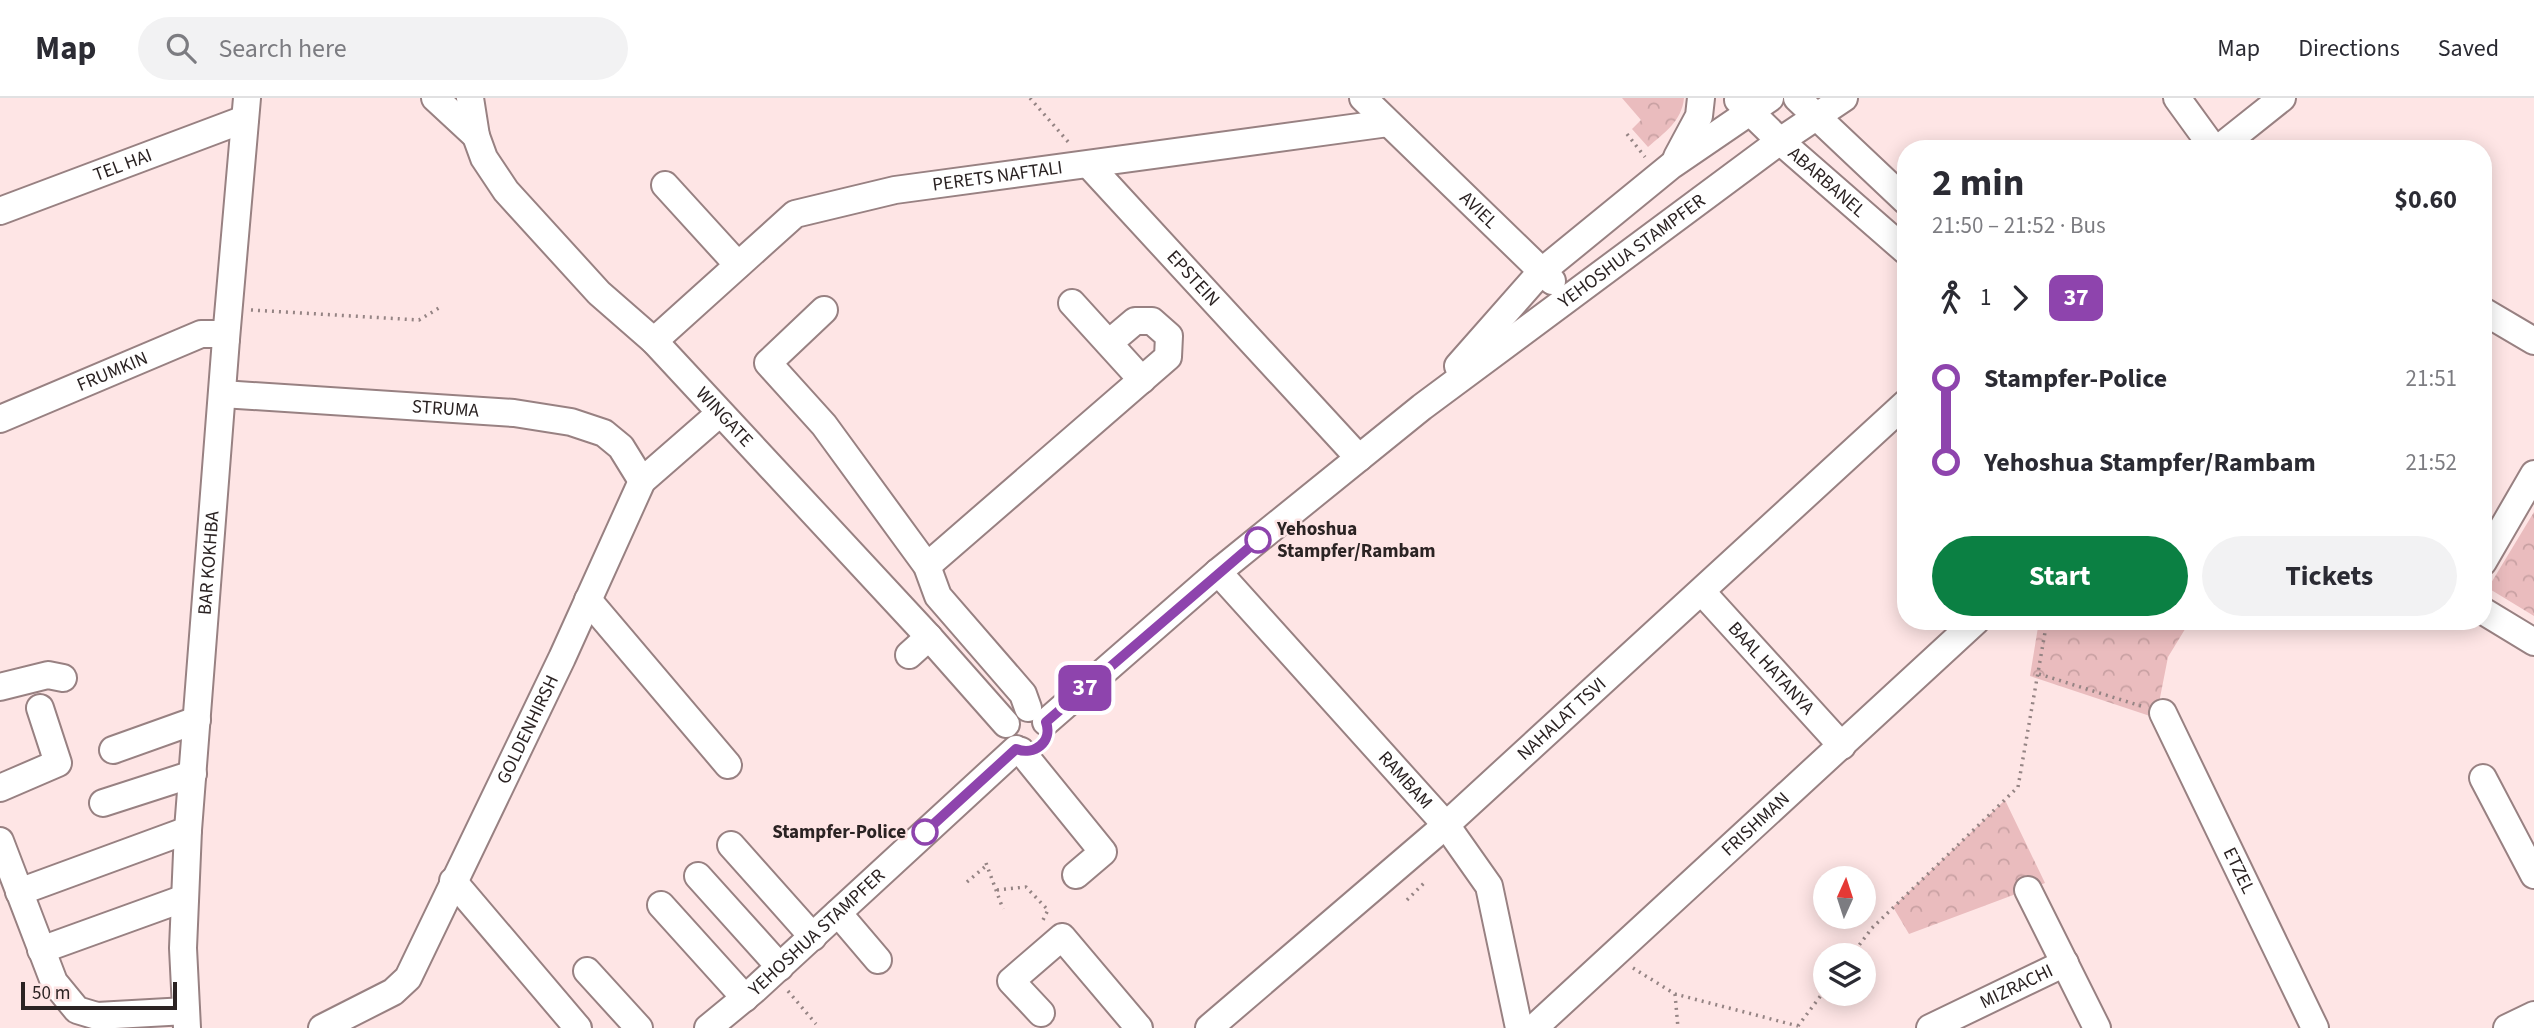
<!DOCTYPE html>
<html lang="en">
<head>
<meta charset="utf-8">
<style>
	:root { --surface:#fff; --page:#f2f2f3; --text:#2b2b33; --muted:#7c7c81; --line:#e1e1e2; --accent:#0b8043 }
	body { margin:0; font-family:"Source Sans 3",sans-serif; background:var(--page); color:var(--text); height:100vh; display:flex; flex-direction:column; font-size:26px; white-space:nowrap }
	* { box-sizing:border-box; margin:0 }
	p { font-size:23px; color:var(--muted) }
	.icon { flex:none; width:38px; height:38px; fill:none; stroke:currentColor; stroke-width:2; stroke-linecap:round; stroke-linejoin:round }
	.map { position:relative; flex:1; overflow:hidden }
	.drawer { position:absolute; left:1897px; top:42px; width:595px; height:490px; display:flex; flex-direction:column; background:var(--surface); border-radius:28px; box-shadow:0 4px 18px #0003 }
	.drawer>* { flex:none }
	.badge { padding:0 14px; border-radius:10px; font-size:24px; line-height:46px }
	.needle { width:46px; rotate:3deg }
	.controls { position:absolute; left:1813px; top:768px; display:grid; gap:14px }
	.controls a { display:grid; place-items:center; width:63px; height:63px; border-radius:50%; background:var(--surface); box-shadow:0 4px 18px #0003; font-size:35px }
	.scale { position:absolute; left:21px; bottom:18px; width:156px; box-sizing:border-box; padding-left:7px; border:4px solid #2b2323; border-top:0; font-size:19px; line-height:24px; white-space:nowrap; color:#2b2323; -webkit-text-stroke:5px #fee5e5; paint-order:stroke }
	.map>.badge { position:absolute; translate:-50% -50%; box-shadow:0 0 0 4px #fff }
	.legs { display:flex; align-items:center; gap:10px; height:77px; padding:0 35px; font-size:23px }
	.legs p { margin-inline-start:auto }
	.head { display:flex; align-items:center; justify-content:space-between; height:119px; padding:0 35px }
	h1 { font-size:38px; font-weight:700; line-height:52px }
	.button { display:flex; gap:14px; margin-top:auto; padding:14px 35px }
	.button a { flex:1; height:80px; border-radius:42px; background:var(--accent); color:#fff; font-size:28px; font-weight:700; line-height:80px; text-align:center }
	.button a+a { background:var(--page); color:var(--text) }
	ul { padding:0 35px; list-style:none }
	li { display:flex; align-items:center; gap:24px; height:84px; font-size:26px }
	li i { display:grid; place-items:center; width:10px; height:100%; margin:0 9px; background:currentColor }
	li i::after { content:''; width:18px; height:18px; margin:-9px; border:5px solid; border-radius:50%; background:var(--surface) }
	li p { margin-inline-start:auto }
	li:first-child i { background:linear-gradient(#0000 50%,currentColor 0) }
	li:last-child i { background:linear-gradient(currentColor 50%,#0000 0) }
	header { display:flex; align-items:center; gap:42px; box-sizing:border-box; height:98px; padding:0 35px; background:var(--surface); border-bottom:2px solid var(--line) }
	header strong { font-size:33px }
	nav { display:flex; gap:38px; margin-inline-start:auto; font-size:24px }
	.search { width:490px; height:63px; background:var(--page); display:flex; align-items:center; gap:18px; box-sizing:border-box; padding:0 24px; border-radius:38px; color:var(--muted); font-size:26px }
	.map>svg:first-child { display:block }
	.park { fill:url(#park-crowns) }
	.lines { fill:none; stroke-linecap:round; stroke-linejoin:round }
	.minor-casing { stroke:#988182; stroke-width:30 }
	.path { stroke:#958484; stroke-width:3.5; stroke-dasharray:2 5; stroke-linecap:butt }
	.minor { stroke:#fff; stroke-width:26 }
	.line-1-casing { stroke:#fff; stroke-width:16 }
	.line-1 { stroke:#8e44ad; stroke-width:10 }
	.stop-1-dot { fill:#fff; stroke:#8e44ad; stroke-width:3.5 }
	.labels { text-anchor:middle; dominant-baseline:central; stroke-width:5; stroke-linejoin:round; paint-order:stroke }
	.street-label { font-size:19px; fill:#2b2323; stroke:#fee5e5 }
	.stop-label { font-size:19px; font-weight:bold; fill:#2b2323; stroke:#fee5e5; text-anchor:start }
</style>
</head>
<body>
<header>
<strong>Map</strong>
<div class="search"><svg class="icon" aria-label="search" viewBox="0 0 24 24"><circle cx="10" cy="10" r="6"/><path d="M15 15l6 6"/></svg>Search here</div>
<nav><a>Map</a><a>Directions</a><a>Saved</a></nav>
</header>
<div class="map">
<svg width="2534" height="930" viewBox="0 0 2534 930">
	<defs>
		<pattern id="park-crowns" width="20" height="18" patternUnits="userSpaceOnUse" patternTransform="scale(1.75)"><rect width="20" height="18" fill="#eabcbe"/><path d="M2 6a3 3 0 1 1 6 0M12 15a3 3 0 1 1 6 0" fill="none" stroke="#c9a1a3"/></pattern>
	</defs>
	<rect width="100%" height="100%" fill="#fee5e5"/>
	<path class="park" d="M1622 0H1684C1682 23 1664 35 1648 49L1632 31 1641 22Z
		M2534 414V518L2488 490Z
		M2039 523H2190L2168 559 2156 620 2030 578Z
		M2005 702 2045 785 1909 836 1893 809Z"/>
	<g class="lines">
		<g class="minor-casing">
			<g id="minor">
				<path d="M435 0 476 38"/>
				<path id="s1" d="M470 0 476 38 484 60 506 93 599 195 654 243 929 539 1006 626"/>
				<path id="s2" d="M1363 0 1552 183"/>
				<path d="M1797 0 1906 103"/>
				<path d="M2177 0 2214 51"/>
				<path id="s3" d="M1738 2 1780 43 1906 153"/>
				<path d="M2218 51 2282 0"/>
				<path d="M1677 59 1699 18 1701 0"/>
				<path id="s4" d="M1089 67 1359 360"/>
				<path d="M665 87 738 167"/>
				<path id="s5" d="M0 113 245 21"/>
				<path d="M1072 205 1142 282"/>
				<path d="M824 212 768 265 824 327 927 468 938 498 1023 596 1028 610"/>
				<path d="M2483 213 2534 243"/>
				<path id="s6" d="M654 243 795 116 895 92 1388 25"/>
				<path d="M1458 268 1541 174 1672 67 1770 0"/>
				<path id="s7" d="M222 296 514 315 571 324 604 335 621 349 642 383"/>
				<path id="s8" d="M0 321 201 236H215L226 241"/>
				<path d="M2483 464 2534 376"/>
				<path d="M927 468 1168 259 1169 238 1152 223H1135L1109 245"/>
				<path id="s9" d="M1218 474 1446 727 1489 788 1519 930"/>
				<path id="s10" d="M1702 494 1842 648"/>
				<path d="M588 502 728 667"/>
				<path d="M2483 513 2534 544"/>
				<path d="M909 557 929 539"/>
				<path d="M0 589 48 577 63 580"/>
				<path id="s11" d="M2163 615 2315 930"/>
				<path id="s12" d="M1046 624 1218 474 1422 309 1780 43 1844 0"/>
				<path d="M113 652 197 622"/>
				<path d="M1021 653 1103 754 1076 777"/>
				<path d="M2483 680 2534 777"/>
				<path d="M0 690 58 665 40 610"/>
				<path d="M103 705 193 676"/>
				<path d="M0 743 54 884 77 912 97 918 186 913"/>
				<path d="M731 747 813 839"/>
				<path d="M698 778 780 869"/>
				<path d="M453 783 578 930"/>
				<path d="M2028 792 2097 930"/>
				<path d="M19 794 188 732"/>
				<path d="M661 807 745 900"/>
				<path d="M838 815 878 862"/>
				<path d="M41 852 185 800"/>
				<path d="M587 873 639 930"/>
				<path d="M1041 915 1011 883 1062 839 1139 930"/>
				<path id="s13" d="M187 930 183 850 188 732 226 241 247 0"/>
				<path id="s14" d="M322 930 393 894 408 880 562 560 642 383 720 315"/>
				<path id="s15" d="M708 930 753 893 1016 651"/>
				<path id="s16" d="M1209 930 1446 727 1906 305"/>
				<path id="s17" d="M1534 930 1976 523"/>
				<path id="s18" d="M1930 930 2065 865"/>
				<path d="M2507 930 2534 917"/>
			</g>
		</g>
		<path class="path" d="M1030 0 1070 46
			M1627 36 1645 59
			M251 212 419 222 439 210
			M2039 576 2141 608
			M986 765 1003 811
			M967 784 987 767
			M997 792 1026 789 1048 812 1042 824
			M1407 802 1424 785
			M1851 858 1872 830 2018 689 2047 523
			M1633 870 1675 896 1798 928
			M788 893 816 926
			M1675 896 1678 930
			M1798 928 1825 892"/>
		<use href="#minor" class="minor"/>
	</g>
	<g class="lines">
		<g class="line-1-casing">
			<path id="line-1" d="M925 734 1016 651C1034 658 1053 644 1046 624L1258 442"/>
		</g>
		<use href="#line-1" class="line-1"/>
	</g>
	<g class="stop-1-dot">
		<circle cx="1258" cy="442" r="12"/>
		<circle cx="925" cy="734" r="12"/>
	</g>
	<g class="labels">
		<g class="street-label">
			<text stroke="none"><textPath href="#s5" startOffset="131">TEL HAI</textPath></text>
			<text stroke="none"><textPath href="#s6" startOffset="396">PERETS NAFTALI</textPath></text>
			<text stroke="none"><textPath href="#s3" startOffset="121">ABARBANEL</textPath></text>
			<text stroke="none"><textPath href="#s2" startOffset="161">AVIEL</textPath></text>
			<text stroke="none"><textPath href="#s12" startOffset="752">YEHOSHUA STAMPFER</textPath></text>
			<text stroke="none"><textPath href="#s4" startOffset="154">EPSTEIN</textPath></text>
			<text stroke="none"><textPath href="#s8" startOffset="122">FRUMKIN</textPath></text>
			<text stroke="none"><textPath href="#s7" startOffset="224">STRUMA</textPath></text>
			<text stroke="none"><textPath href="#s1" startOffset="416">WINGATE</textPath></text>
			<text stroke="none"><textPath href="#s13" startOffset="466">BAR KOKHBA</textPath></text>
			<text stroke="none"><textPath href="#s10" startOffset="103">BAAL HATANYA</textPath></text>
			<text stroke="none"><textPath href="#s16" startOffset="469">NAHALAT TSVI</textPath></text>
			<text stroke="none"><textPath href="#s14" startOffset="376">GOLDENHIRSH</textPath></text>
			<text stroke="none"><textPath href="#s9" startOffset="280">RAMBAM</textPath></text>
			<text stroke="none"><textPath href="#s17" startOffset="301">FRISHMAN</textPath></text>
			<text stroke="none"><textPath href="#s11" startOffset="175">ETZEL</textPath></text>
			<text stroke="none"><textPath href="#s15" startOffset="145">YEHOSHUA STAMPFER</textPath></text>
			<text stroke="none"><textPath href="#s18" startOffset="96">MIZRACHI</textPath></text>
		</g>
		<g class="stop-label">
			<text x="1277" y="431">Yehoshua<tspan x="1277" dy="22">Stampfer/Rambam</tspan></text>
			<text x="906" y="734" text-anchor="end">Stampfer-Police</text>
		</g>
	</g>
</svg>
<div class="controls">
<a><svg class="needle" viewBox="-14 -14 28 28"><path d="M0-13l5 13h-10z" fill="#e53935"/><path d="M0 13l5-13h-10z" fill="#7c7c81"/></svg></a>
<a><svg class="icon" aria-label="layers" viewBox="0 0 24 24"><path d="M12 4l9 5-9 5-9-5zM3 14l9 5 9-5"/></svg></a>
</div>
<div class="scale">50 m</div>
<b class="badge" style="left:1085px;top:590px;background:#8e44ad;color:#fff">37</b>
<section class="drawer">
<div class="head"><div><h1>2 min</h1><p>21:50 – 21:52 · Bus</p></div><b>$0.60</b></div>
<div class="legs"><svg class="icon" aria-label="walk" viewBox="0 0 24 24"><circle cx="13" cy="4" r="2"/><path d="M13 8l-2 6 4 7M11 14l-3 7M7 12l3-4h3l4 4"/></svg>1<svg class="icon" aria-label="forward" viewBox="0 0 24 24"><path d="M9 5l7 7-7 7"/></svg><b class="badge" style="background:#8e44ad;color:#fff">37</b></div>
<ul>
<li><i style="color:#8e44ad"></i><b>Stampfer-Police</b><p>21:51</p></li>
<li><i style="color:#8e44ad"></i><b>Yehoshua Stampfer/Rambam</b><p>21:52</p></li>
</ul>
<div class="button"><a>Start</a><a>Tickets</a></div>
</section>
</div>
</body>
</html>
